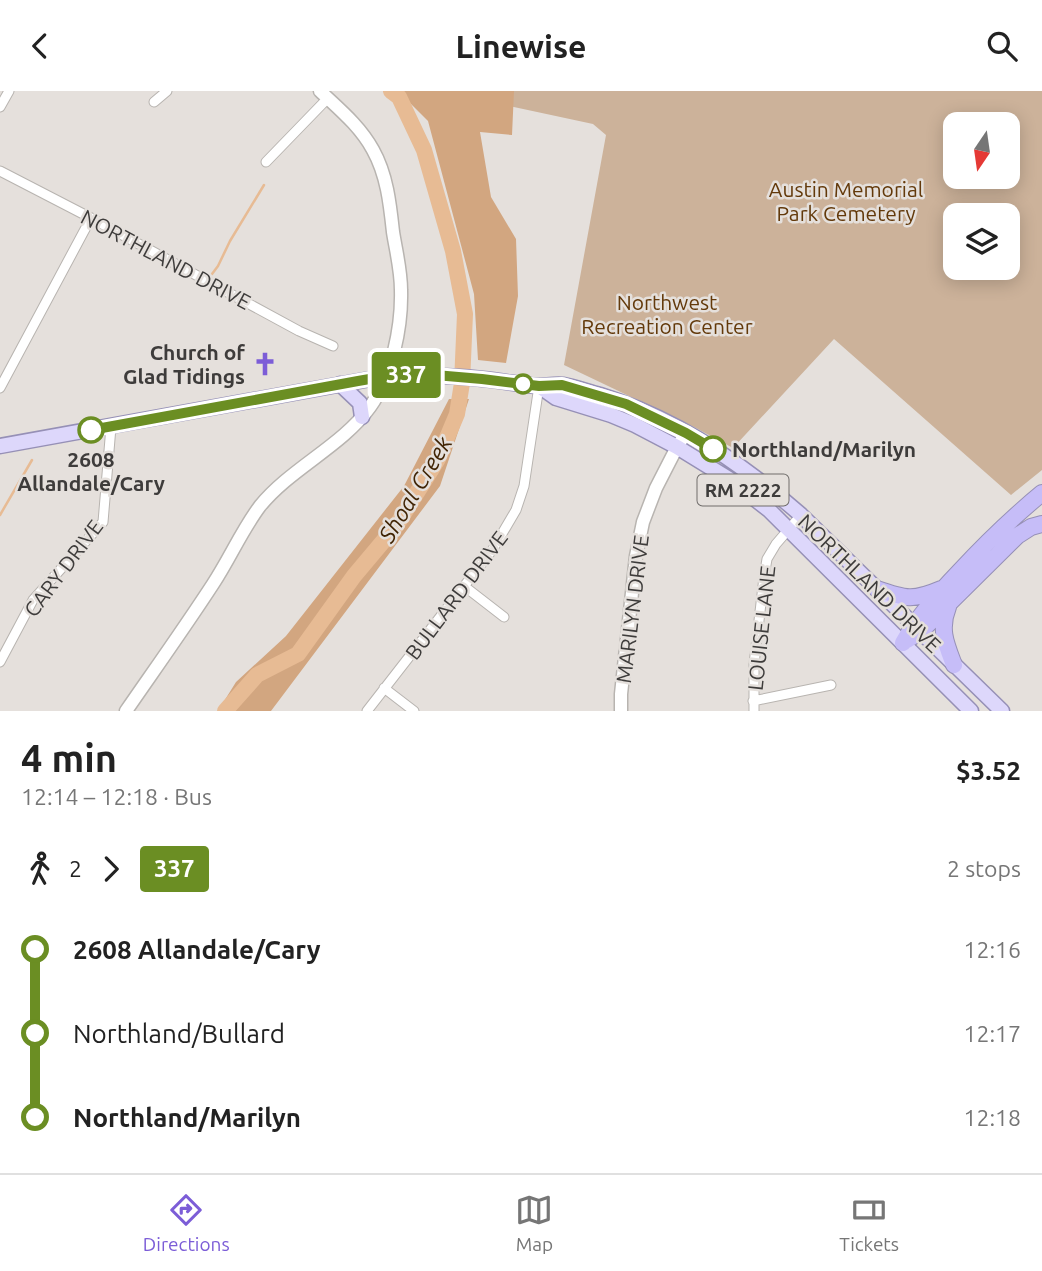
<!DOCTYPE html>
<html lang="en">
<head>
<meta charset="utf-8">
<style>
	:root { --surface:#fff; --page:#f2f2f2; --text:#222; --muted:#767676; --line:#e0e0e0; --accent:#7c5dd7 }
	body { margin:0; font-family:Ubuntu,sans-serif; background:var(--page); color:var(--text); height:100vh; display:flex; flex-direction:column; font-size:26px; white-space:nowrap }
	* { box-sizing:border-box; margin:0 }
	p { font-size:23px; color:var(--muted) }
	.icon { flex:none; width:38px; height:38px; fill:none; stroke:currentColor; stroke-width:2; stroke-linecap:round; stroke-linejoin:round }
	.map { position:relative; height:620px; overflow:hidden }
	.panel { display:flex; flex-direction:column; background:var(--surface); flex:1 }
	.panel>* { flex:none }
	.badge { padding:0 14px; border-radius:5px; font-size:24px; line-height:46px }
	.needle { width:46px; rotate:193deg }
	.buttons { position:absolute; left:943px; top:21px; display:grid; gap:14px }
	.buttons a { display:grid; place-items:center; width:77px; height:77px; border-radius:14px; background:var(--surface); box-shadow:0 4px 18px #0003; font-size:35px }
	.map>.badge { position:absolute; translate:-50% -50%; box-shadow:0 0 0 4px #fff }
	.legs { display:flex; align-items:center; gap:10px; height:77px; padding:0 21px; font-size:23px }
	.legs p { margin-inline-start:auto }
	.head { display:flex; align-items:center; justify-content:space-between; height:119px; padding:0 21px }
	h1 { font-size:38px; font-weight:700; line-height:52px }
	ul { padding:0 21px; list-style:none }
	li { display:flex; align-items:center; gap:24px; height:84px; font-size:26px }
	li i { display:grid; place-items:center; width:10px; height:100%; margin:0 9px; background:currentColor }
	li i::after { content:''; width:18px; height:18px; margin:-9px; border:5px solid; border-radius:50%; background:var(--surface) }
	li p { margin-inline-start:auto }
	li:first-child i { background:linear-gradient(#0000 50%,currentColor 0) }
	li:last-child i { background:linear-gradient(currentColor 50%,#0000 0) }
	header { display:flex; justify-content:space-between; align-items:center; height:91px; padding:0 21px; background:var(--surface); font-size:32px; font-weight:700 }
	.tabs { display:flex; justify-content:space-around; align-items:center; height:98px; border-top:2px solid var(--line); background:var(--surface); font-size:19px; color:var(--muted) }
	.tabs a { display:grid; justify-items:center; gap:4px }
	.tabs .on { color:var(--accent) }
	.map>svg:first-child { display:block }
	.green { fill:#ccb29a; fill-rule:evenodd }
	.forest { fill:#d2a680 }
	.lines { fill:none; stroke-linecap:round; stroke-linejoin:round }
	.stream { stroke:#e7bb94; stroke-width:2.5 }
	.river { stroke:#e7bb94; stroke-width:16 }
	.street-casing { stroke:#b8b4b0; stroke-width:11 }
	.secondary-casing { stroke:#b8b4b0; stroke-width:15 }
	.primary-casing { stroke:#9690b6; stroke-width:17 }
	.highway-casing { stroke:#9690b6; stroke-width:18 }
	.street { stroke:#fff; stroke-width:9 }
	.secondary { stroke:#fff; stroke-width:12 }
	.primary { stroke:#ddd7fb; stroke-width:14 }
	.highway { stroke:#c6bdf8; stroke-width:16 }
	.line-1-casing { stroke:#fff; stroke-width:16 }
	.line-1 { stroke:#6b8e23; stroke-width:10 }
	.stop-1-dot { fill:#fff; stroke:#6b8e23; stroke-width:3.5 }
	.labels { text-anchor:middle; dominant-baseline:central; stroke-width:5; stroke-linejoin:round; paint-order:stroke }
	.shield { fill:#e5e0dc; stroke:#706d6b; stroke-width:2 }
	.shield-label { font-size:19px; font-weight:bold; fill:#3e3c3b }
	.park-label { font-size:21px; fill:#63390a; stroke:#e5e0dc }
	.street-label { font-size:21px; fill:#3e3c3b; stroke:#e5e0dc }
	.poi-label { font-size:21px; font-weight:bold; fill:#3e3c3b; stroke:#e5e0dc; text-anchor:end }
	.stop-label { font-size:21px; font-weight:bold; fill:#3e3c3b; stroke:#e5e0dc; text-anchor:start }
	.water-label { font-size:23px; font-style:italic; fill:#412404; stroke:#e5e0dc }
</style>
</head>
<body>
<header><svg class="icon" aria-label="back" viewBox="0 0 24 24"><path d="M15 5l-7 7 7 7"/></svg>Linewise<svg class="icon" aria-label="search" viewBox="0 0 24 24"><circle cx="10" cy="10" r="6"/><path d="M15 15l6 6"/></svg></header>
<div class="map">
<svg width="1042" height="620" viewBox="0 0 1042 620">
	<rect width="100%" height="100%" fill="#e5e0dc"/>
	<path class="green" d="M395 0H1042V379L1011 404 834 248 733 357 694 336 564 274 606 44 593 33 505 14ZM956 33H1008V86H956ZM956 124H1008V177H956Z"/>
	<path class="forest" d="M398 0H514L512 44 480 41 491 106 516 148 518 205 506 272 478 269 474 203 428 30Z
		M449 308H469L440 395 271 620H218L236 591 286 545 404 395Z"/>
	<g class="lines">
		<path class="stream" d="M212 183 218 175 230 150 264 94
			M0 424 32 369"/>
		<path class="river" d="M225 620 257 584 298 563 354 485 396 435 438 368 457 323 462 292 465 223 453 160 424 59 399 6 391 0"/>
		<g class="street-casing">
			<path id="street" d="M154 11 167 0
				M0 16 9 0
				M266 71 328 7
				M0 80 91 127 299 240 333 255
				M0 297 91 127
				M464 495 504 526
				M0 571 33 509 103 431 111 336
				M384 597 414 620
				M753 610 831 594
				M367 620 493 458 516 419 524 395 539 295
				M754 620V573L764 486 767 468 776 453 801 424"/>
		</g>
		<g class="secondary-casing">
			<path id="secondary" d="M126 620C155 578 185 536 213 493 230 467 242 439 260 415 291 377 342 355 370 316 392 285 402 236 401 199 401 179 396 160 393 141 390 113 387 84 373 59 360 35 339 18 320 0
				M621 620V603L636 465 643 431 656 397 677 356 686 342"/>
		</g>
		<g class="primary-casing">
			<path id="primary" d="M340 293 360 312 362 326
				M539 295 556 307 611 324 635 334 677 356 729 388 769 419 971 620
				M0 355 387 285C419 284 451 284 483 288 501 290 519 293 537 295 545 295 555 293 563 294 575 296 588 301 600 304 675 327 743 373 801 424L1002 620"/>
		</g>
		<g class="highway-casing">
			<path id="highway" d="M877 498C906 508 913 510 941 498
				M948 516C939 538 946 553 954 574
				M907 549 920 541 1017 445 1031 436 1042 433
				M903 552C918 525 939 502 960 480 986 452 1013 426 1042 402"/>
		</g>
		<use href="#street" class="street"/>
		<use href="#secondary" class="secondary"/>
		<use href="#primary" class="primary"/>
		<use href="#highway" class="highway"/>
	</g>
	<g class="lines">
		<g class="line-1-casing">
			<path id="line-1" d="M91 339 358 290 387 285 435 284 482 288 539 295 562 294 626 313 686 342 713 358"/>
		</g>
		<use href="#line-1" class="line-1"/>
	</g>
	<defs>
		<g id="church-bare" transform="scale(1.89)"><path d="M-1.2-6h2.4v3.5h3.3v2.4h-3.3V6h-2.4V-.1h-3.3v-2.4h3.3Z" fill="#7c5dd7" stroke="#e5e0dc" stroke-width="2.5" paint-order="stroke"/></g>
	</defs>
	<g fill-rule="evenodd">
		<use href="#church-bare" x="265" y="273"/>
	</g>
	<g class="stop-1-dot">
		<circle cx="523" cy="293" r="9"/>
		<circle cx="91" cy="339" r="12"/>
		<circle cx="713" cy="358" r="12"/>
	</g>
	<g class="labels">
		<rect class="shield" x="697.5" y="383.5" width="91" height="31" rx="5"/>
		<g class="shield-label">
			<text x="743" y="399">RM 2222</text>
		</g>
		<g class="park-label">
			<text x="846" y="98">Austin Memorial<tspan x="846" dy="24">Park Cemetery</tspan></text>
			<text x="667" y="211">Northwest<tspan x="667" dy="24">Recreation Center</tspan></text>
		</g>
		<g class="street-label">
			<text transform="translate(166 168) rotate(28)">NORTHLAND DRIVE</text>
			<text transform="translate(63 477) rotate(-53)">CARY DRIVE</text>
			<text transform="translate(870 492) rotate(44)">NORTHLAND DRIVE</text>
			<text transform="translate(456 504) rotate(-53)">BULLARD DRIVE</text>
			<text transform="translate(632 518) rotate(-83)">MARILYN DRIVE</text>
			<text transform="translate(761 537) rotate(-84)">LOUISE LANE</text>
		</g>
		<g class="poi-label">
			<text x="245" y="261">Church of<tspan x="245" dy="24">Glad Tidings</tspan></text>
		</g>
		<g class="stop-label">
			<text x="732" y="358">Northland/Marilyn</text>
			<text x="91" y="368" text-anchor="middle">2608<tspan x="91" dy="24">Allandale/Cary</tspan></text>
		</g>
		<g class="water-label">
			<text transform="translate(415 398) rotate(-59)">Shoal Creek</text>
		</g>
	</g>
</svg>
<div class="buttons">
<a><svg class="needle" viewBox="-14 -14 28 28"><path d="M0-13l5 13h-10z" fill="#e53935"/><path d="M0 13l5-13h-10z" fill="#767676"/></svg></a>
<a><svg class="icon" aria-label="layers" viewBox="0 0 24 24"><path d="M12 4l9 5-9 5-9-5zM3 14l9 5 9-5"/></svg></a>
</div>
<b class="badge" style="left:406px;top:284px;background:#6b8e23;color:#fff">337</b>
</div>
<section class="panel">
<div class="head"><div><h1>4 min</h1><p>12:14 – 12:18 · Bus</p></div><b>$3.52</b></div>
<div class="legs"><svg class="icon" aria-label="walk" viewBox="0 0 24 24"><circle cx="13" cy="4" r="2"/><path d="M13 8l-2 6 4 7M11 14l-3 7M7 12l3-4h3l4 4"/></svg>2<svg class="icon" aria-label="forward" viewBox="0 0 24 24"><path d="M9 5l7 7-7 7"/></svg><b class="badge" style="background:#6b8e23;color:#fff">337</b><p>2 stops</p></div>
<ul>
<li><i style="color:#6b8e23"></i><b>2608 Allandale/Cary</b><p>12:16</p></li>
<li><i style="color:#6b8e23"></i><span>Northland/Bullard</span><p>12:17</p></li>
<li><i style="color:#6b8e23"></i><b>Northland/Marilyn</b><p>12:18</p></li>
</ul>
</section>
<nav class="tabs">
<a class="on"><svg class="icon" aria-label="directions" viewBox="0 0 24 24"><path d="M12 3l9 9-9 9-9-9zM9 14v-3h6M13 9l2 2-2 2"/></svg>Directions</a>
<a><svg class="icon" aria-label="map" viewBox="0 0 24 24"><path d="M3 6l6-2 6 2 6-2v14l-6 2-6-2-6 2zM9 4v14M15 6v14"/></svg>Map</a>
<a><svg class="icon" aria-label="tickets" viewBox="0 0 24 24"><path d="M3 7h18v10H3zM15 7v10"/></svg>Tickets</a>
</nav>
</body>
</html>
